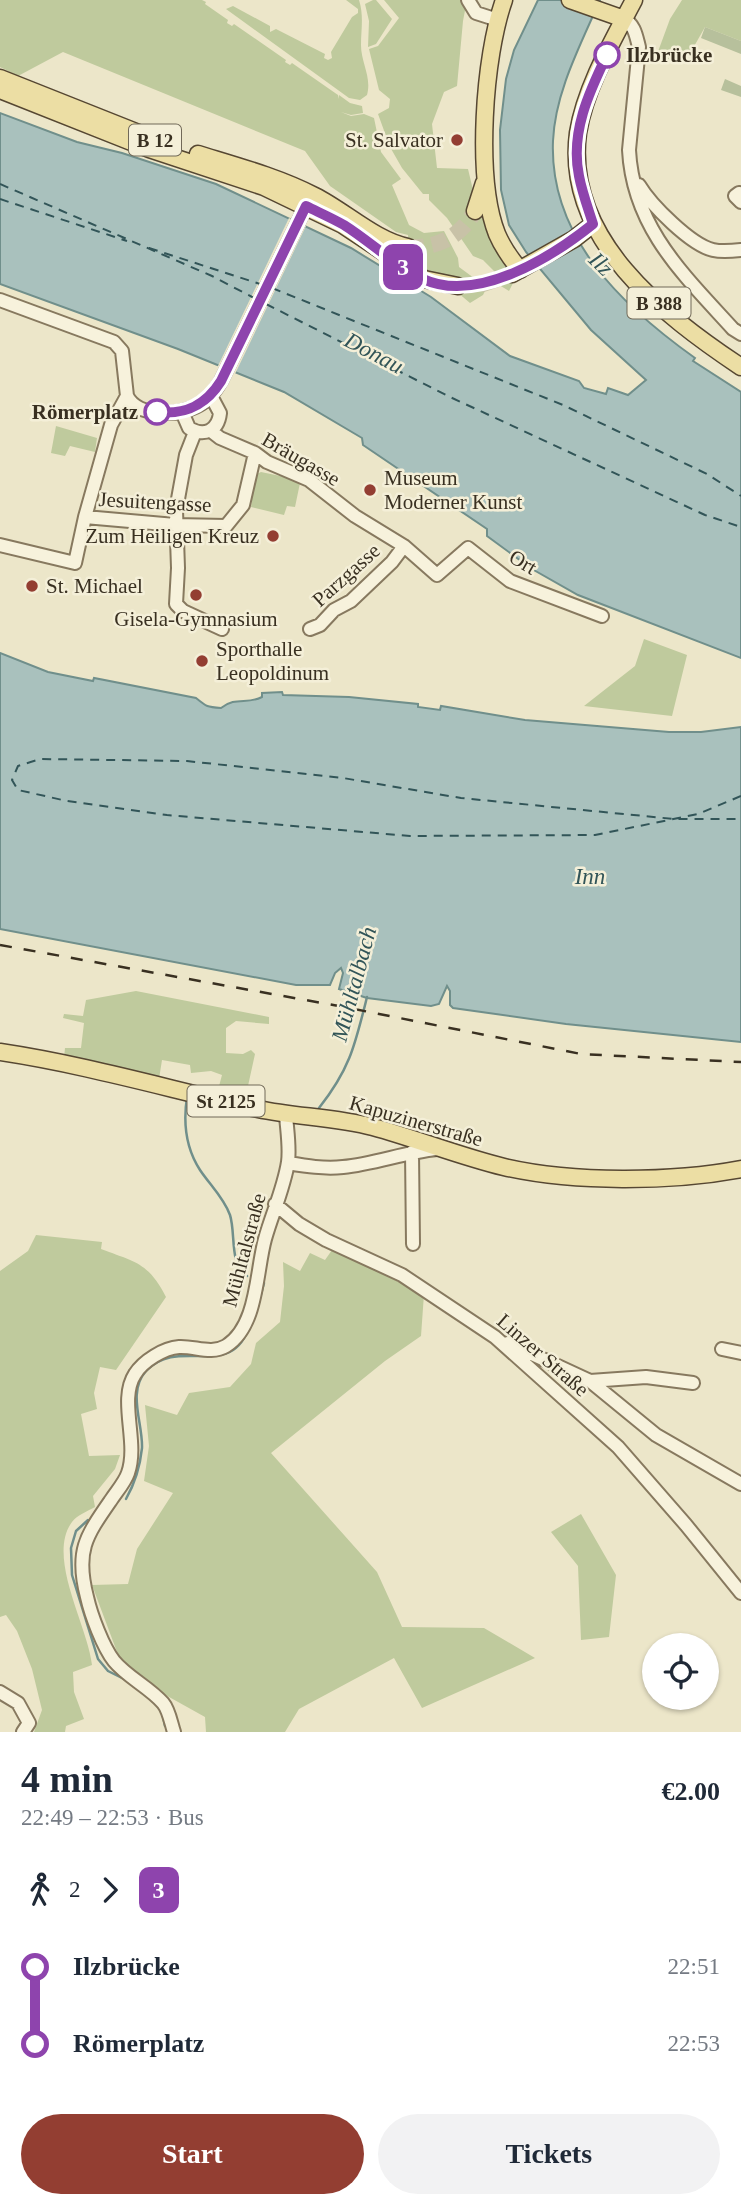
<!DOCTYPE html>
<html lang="en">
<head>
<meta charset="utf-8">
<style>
	:root { --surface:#fff; --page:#f2f2f3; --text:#1f2937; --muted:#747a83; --accent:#933e32 }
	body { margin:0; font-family:Georgia,serif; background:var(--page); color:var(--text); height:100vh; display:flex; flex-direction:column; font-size:26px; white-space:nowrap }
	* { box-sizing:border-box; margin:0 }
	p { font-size:23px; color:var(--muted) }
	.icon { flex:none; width:38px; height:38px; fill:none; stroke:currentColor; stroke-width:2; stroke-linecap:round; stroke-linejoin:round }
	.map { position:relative; height:1732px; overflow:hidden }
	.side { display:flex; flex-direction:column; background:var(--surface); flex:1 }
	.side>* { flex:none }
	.badge { padding:0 14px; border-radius:10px; font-size:24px; line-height:46px }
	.fabs { position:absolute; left:642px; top:1633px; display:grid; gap:14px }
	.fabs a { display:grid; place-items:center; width:77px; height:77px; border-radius:50%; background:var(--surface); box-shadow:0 2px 5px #0004; font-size:35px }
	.map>.badge { position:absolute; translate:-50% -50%; box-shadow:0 0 0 4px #fff }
	.legs { display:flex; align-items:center; gap:10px; height:77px; padding:0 21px; font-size:23px }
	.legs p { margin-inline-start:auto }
	.summary { display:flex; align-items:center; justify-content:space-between; height:119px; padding:0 21px }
	h1 { font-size:38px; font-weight:800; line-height:52px }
	.button { display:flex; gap:14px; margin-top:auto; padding:14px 21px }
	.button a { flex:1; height:80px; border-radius:42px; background:var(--accent); color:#fff; font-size:28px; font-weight:800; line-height:80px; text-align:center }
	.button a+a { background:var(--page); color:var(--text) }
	ul { padding:0 21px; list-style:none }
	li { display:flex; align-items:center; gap:24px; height:77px; font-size:26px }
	li i { display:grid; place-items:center; width:10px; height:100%; margin:0 9px; background:currentColor }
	li i::after { content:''; width:18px; height:18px; margin:-9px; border:5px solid; border-radius:50%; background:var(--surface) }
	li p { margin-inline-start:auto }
	li:first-child i { background:linear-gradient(#0000 50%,currentColor 0) }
	li:last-child i { background:linear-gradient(currentColor 50%,#0000 0) }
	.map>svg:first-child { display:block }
	.green { fill:#bfca9d }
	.cemetery { fill:#b7c09c }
	.water { fill:#a9c1bd; stroke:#708f8b; stroke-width:2 }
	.pier { fill:#ece6c9 }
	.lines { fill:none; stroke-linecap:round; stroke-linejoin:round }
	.stream { stroke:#708f8b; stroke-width:2.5 }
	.ferry { stroke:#325558; stroke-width:2; stroke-dasharray:9 7; stroke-linecap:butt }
	.major-tunnel { stroke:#c8c2a7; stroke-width:16; stroke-dasharray:16 8; stroke-linecap:butt }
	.minor-casing { stroke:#87795f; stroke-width:16 }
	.major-casing { stroke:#564732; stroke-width:19 }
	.minor { stroke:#f7f2dc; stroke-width:12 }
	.major { stroke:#ecdea4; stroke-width:16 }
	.rail { stroke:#393021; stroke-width:2.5; stroke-dasharray:12 12; stroke-linecap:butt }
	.line-1-casing { stroke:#fff; stroke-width:16 }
	.line-1 { stroke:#8e44ad; stroke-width:10 }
	.stop-1-dot { fill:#fff; stroke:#8e44ad; stroke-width:3.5 }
	.poi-dot { fill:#933e32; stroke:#f4efd8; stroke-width:2.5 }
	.labels { text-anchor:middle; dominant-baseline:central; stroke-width:5; stroke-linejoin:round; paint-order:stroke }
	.shield { fill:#f4efd8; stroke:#716958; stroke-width:2 }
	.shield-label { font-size:19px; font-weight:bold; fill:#393021 }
	.stop-label { font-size:21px; font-weight:bold; fill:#393021; stroke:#f4efd8; text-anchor:start }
	.poi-label { font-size:21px; fill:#393021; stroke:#f4efd8; text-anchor:start }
	.street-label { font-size:21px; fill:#393021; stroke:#f4efd8 }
	.water-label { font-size:23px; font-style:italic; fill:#325558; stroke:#f4efd8 }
</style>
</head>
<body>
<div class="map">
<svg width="741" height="1732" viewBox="0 0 741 1732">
	<rect width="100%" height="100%" fill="#ece6c9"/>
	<path class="green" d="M0 0H202L206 2 205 4 228 20 227 23 232 26 234 24 286 60 285 62 290 65 292 63 338 95V99L339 95 350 103 362 106 363 113 351 115 341 112 351 116 364 114 374 118 381 152 401 179 392 185 409 225 424 233 444 231 458 258 459 267 478 281 485 291 483 295 470 303 457 292V277L430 272 410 262 408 235 396 232 330 186 305 151 63 52 18 76 0 67Z
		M346 0H359C364 16 361 29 361 45 361 63 372 77 367 95L360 100 349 98 226 9 233 6 270 26V32L276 29 325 54 324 58 328 60 332 58 331 52 352 17 358 13V9Z
		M373 0H376L392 19 376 44 368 47 369 21 365 4Z
		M384 0H467L463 21 457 86 444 92 432 124 437 168 468 169 473 190 469 207 482 215 514 281 509 291 496 283 495 272 483 260 473 256 447 218 429 200V194H423L402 168 390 147 378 114 389 108 390 99 379 90 369 49 378 46 399 18Z
		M682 0H741V41L705 27 692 50 672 61 656 57 670 19Z
		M56 426 97 438 95 452 70 446 65 456 51 453Z
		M261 472 290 478 300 483 295 507 287 506 284 515 251 507 252 500 250 497 255 475Z
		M644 639 687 655 672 716 584 706 635 666Z
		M136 991 269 1017V1024L236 1021 226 1028V1053L243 1054 251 1050 255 1054 246 1095 218 1090 222 1075 211 1071 191 1073 190 1065 162 1060 159 1079 64 1058 65 1048H81L84 1023 63 1018 64 1014 83 1016 86 1000Z
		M36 1235 102 1242 101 1249C135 1262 148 1262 166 1297L116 1370 100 1367 94 1393 97 1409 81 1414 89 1456 120 1455 115 1469 93 1496 95 1507C88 1511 77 1515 72 1522 46 1557 88 1626 92 1665L73 1672 74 1692 84 1719 66 1726 65 1732H34L42 1710 32 1669 17 1631 6 1615 0 1617V1271L28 1251Z
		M332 1250 424 1294 421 1336 385 1361 271 1453 377 1572 402 1627 484 1628 535 1658 422 1708 394 1658 299 1709 285 1732H206L205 1717 135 1678 120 1660 92 1585 128 1584 137 1549 173 1493 144 1481 149 1446 145 1405 177 1415 189 1393 230 1387 251 1364 256 1343 280 1322 284 1286 283 1262 300 1271 310 1253 325 1260Z
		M581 1514 616 1575 609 1637 581 1640 578 1566 551 1532Z"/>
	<path class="cemetery" d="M705 27 741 41V54L701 38Z
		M725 79 741 86V97L721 90Z"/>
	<path class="water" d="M538 0H600C581 44 555 92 553 141 549 237 622 306 695 358L693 361 741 392V658L578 595 532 569 487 536V529L363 445 362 438 284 392 178 349 0 284V113L77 142 122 153 216 184 351 248 431 297 510 356 579 381 584 388 606 394 608 388 628 395 646 380 591 330 526 252 509 225 501 190 500 130 506 79 514 50Z
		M0 653 48 672 93 681 94 678 196 698C207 707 207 707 221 708 236 696 247 705 262 697V693L282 692 283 695 349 697 418 704V707L440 710 441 706 525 720 669 732H701L741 727V1042L566 1024 453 1008 450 1005V991L447 986 439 1004 431 1006 367 998 339 989 343 973 341 968 335 973 330 985H296L0 929Z"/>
	<path class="pier" d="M289 218 306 226 234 376 217 368Z"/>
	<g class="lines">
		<path class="stream" d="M187 1097C183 1123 185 1147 200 1170 210 1185 224 1198 230 1215 236 1234 229 1265 247 1276
			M319 1108C350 1069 355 1045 367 997
			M260 1298 264 1283
			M126 1499C135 1483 140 1467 142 1448 143 1423 127 1392 146 1371 179 1336 228 1380 248 1330
			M88 1520 76 1531 71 1548 72 1575 98 1659 108 1671 126 1680
			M156 1704 162 1712 165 1726"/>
		<path class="ferry" d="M0 184 212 276 254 298
			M0 199 127 241
			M149 248 260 284
			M272 288 563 405 707 474 741 496
			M266 304 450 397 705 515 741 527
			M741 796 698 814 595 835 410 836 167 815 67 801 18 790 12 780 18 766 40 759 187 761 343 778 461 798 674 819H741"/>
		<path class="major-tunnel" d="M408 247C439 248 460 237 475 211
			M458 286 483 284 512 274"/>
		<g class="minor-casing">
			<path id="minor" d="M468 0 476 13 498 20
				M624 19C635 25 636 36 639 47L629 150C633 228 684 275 733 329L741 334
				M639 185C651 205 691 245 713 250 722 252 732 251 741 250
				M739 193 735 196 741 202
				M0 300 114 342 122 351 127 396C138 418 180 416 199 405 209 400 215 391 221 381L306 206
				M182 412 189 428C204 437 218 431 220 413L211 396
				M211 431 220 438 255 453 267 462 309 480 355 516 404 546 437 575 468 548 510 581 602 616
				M195 432 186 455 176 510 178 568 176 604 183 611 222 629
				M85 517 175 525 226 526 243 505 255 453
				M0 545 75 563 85 517 111 425 127 396
				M310 629 320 625 334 610 351 601 392 562 404 546
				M412 1152 413 1244
				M288 1163C306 1166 324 1169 343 1167 375 1164 405 1152 437 1149
				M275 1204 299 1224 326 1240 402 1275 495 1337 618 1447 686 1525 741 1593
				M508 1343 590 1381 656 1435 741 1484
				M722 1349 741 1353
				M590 1381 646 1377 693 1383
				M0 1692 18 1703 29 1723 23 1732
				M174 1732C171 1723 169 1710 163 1703 149 1687 127 1677 114 1661 103 1647 91 1615 87 1597 75 1551 86 1536 111 1500 117 1491 125 1482 128 1473 139 1442 118 1400 135 1374 143 1361 164 1348 179 1347 195 1346 211 1355 226 1346 258 1326 256 1271 265 1239 272 1214 284 1188 288 1162 290 1147 287 1130 286 1115"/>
		</g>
		<g class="major-casing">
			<path id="major" d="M504 0C484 56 475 178 497 234 503 248 511 259 520 270
				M570 0 624 19
				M634 0C613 40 585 88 578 133 564 239 663 315 741 367
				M0 78 141 134
				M0 90 149 149 264 187 343 225 424 279 458 286
				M198 154C237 166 278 177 315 196 345 211 376 241 408 247
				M475 211 484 183
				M512 274 574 239 593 224
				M0 1052C87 1065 172 1090 258 1109 296 1117 335 1117 373 1127 417 1139 459 1156 504 1167 573 1183 672 1182 741 1169"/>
		</g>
		<use href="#minor" class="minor"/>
		<use href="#major" class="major"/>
		<path class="rail" d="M0 945 344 1007 581 1054 741 1062"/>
	</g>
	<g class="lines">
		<g class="line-1-casing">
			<path id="line-1" d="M157 412C186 415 206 405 221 381L306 206C318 212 332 218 344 225 371 242 394 265 423 279 477 304 552 257 593 224 588 208 582 192 579 176 570 133 589 92 607 55"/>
		</g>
		<use href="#line-1" class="line-1"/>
	</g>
	<g class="stop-1-dot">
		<circle cx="607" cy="55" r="12"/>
		<circle cx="157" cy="412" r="12"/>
	</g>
	<g class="poi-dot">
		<circle cx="457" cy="140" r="7"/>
		<circle cx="370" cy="490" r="7"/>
		<circle cx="273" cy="536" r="7"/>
		<circle cx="32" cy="586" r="7"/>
		<circle cx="196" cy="595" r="7"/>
		<circle cx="202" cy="661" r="7"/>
	</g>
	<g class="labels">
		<g class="shield">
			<rect x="129" y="124.5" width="52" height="31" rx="5"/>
			<rect x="627.5" y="287.5" width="63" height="31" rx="5"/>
			<rect x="187.5" y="1085.5" width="77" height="31" rx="5"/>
		</g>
		<g class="shield-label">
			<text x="155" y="140">B 12</text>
			<text x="659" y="303">B 388</text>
			<text x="226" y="1101">St 2125</text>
		</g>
		<g class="stop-label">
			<text x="626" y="55">Ilzbrücke</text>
			<text x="138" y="412" text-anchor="end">Römerplatz</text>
		</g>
		<g class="poi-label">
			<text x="443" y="140" text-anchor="end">St. Salvator</text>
			<text x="384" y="478">Museum<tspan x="384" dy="24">Moderner Kunst</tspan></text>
			<text x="259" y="536" text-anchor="end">Zum Heiligen Kreuz</text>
			<text x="46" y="586">St. Michael</text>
			<text x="196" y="619" text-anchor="middle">Gisela-Gymnasium</text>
			<text x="216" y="649">Sporthalle<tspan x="216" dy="24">Leopoldinum</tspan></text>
		</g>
		<g class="street-label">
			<text transform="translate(301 459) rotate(30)">Bräugasse</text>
			<text transform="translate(155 502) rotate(3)">Jesuitengasse</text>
			<text transform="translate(523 562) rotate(30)">Ort</text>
			<text transform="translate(346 575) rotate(-42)">Parzgasse</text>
			<text transform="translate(416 1121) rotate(16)">Kapuzinerstraße</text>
			<text transform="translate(244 1250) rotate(-75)">Mühltalstraße</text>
			<text transform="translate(543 1355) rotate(41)">Linzer Straße</text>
		</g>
		<g class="water-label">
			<text transform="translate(601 264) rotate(45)">Ilz</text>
			<text transform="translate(374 353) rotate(28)">Donau</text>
			<text x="590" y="876">Inn</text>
			<text transform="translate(354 984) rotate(-75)">Mühltalbach</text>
		</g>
	</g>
</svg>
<div class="fabs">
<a><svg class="icon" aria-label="locate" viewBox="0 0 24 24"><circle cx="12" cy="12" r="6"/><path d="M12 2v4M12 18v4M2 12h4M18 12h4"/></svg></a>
</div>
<b class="badge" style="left:403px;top:267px;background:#8e44ad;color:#fff">3</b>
</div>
<section class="side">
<div class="summary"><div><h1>4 min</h1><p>22:49 – 22:53 · Bus</p></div><b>€2.00</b></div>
<div class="legs"><svg class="icon" aria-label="walk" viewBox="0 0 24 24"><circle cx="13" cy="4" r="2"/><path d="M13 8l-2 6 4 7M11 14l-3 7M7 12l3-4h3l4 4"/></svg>2<svg class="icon" aria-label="forward" viewBox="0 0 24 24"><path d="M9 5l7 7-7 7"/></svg><b class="badge" style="background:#8e44ad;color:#fff">3</b></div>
<ul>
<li><i style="color:#8e44ad"></i><b>Ilzbrücke</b><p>22:51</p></li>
<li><i style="color:#8e44ad"></i><b>Römerplatz</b><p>22:53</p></li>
</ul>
<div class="button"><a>Start</a><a>Tickets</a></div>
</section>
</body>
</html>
